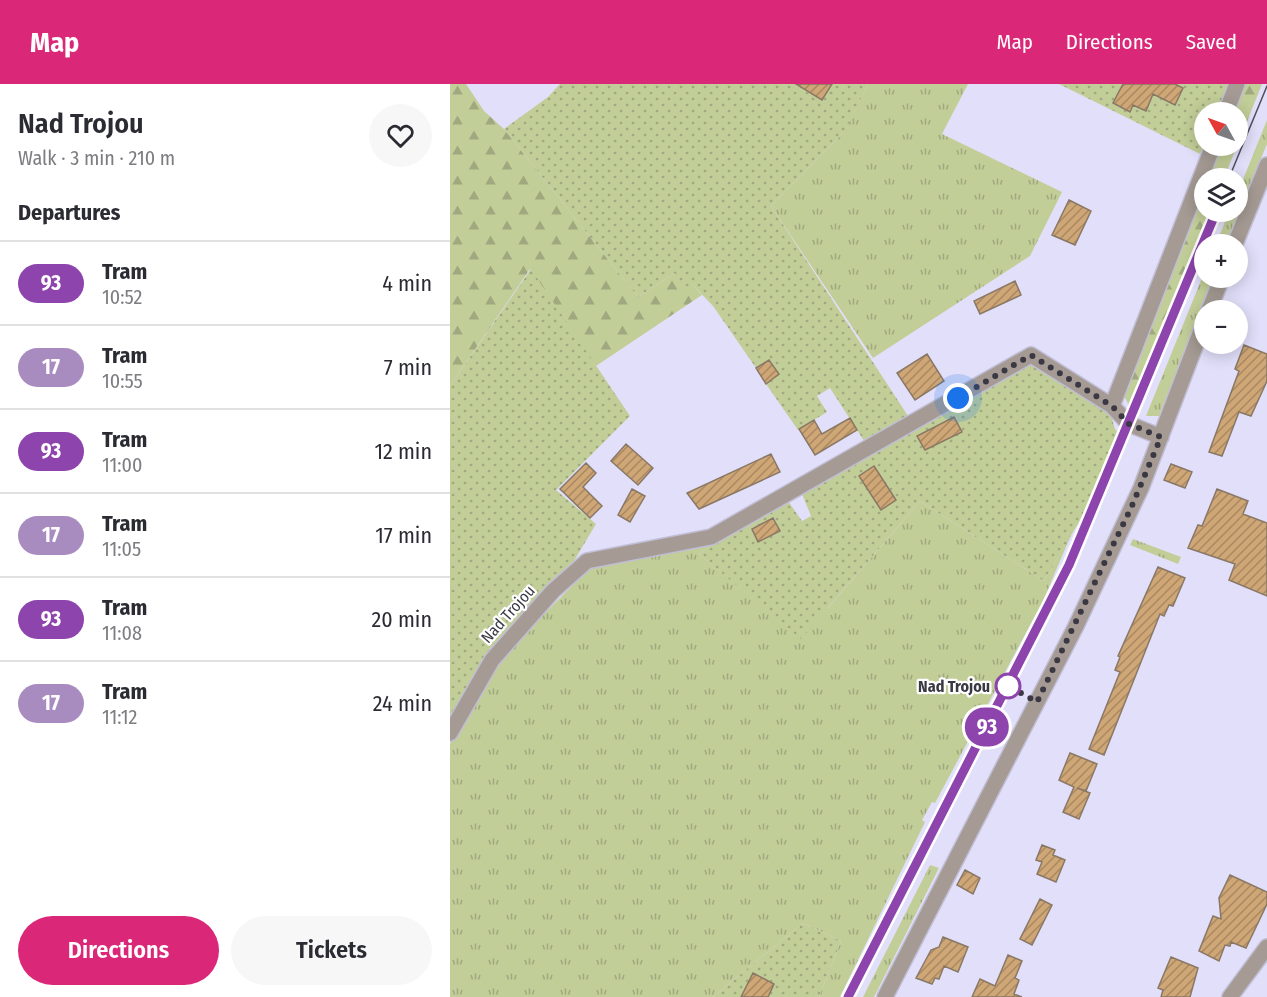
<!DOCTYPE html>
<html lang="en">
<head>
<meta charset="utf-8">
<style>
	:root { --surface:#fff; --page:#f7f7f7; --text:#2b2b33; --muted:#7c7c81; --line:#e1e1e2; --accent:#db2777 }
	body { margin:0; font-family:"Fira Sans Condensed",sans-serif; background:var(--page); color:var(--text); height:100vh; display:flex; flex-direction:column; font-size:22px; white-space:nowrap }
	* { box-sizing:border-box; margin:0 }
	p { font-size:20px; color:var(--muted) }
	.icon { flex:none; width:33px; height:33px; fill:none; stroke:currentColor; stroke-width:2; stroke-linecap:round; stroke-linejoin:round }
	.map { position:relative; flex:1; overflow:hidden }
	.side { display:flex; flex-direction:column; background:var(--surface); width:450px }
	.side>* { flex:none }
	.badge { padding:0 12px; border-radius:20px; font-size:21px; line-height:39px }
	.needle { width:39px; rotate:310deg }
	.buttons { position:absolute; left:744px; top:18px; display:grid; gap:12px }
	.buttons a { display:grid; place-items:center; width:54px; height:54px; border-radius:50%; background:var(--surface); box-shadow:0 3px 15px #0003; font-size:30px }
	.you { position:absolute; width:30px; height:30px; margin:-15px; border:4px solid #fff; border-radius:50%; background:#1a73e8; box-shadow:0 0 0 9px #1a73e833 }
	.map>.badge { position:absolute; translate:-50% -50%; box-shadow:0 0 0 3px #fff }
	h2 { padding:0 18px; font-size:22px; line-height:54px }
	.round { display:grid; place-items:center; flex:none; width:63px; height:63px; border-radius:32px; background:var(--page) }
	.overview { display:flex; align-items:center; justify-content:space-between; height:102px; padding:0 18px }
	h1 { font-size:28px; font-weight:600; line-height:45px }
	.primary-button { display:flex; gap:12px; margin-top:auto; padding:12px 18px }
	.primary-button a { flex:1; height:69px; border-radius:36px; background:var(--accent); color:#fff; font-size:24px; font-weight:600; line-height:69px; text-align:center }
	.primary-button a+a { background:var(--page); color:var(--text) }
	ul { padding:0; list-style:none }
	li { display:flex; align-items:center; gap:18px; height:84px; padding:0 18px; border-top:2px solid var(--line) }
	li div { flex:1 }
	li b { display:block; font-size:22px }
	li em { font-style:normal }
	li .badge { min-width:66px; font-weight:700; text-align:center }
	header { display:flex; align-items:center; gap:36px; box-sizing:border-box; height:84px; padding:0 30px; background:var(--accent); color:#fff }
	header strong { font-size:28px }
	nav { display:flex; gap:33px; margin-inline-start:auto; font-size:21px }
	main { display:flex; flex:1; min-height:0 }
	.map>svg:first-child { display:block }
	.grass { fill:url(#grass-tufts) }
	.forest { fill:url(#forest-firs) }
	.park { fill:url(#park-dots); fill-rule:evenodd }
	.building { fill:url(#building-hatch); stroke:#897865; stroke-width:1.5 }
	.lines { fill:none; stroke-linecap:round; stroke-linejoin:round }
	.minor-casing { stroke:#c0bed5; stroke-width:18 }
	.minor { stroke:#a59b94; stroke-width:15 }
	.tram { stroke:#514f5c; stroke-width:1.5 }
	.line-casing { stroke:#fff; stroke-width:14 }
	.line { stroke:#8e44ad; stroke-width:9 }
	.walk { stroke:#3a3843; stroke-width:6; stroke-dasharray:0 10.8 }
	.stop-dot { fill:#fff; stroke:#8e44ad; stroke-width:3 }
	.labels { text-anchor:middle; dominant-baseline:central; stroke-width:4.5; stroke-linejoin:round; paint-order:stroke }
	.street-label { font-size:16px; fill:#3a3843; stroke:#fff }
	.stop-label { font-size:16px; font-weight:bold; fill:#3a3843; stroke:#fff; text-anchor:end }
</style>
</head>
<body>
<header>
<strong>Map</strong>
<nav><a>Map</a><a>Directions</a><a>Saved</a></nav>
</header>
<main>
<section class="side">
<div class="overview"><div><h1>Nad Trojou</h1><p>Walk · 3 min · 210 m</p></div><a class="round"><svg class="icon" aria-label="heart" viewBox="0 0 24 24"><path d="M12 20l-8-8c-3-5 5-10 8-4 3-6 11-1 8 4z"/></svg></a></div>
<h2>Departures</h2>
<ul>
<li><span class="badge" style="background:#8e44ad;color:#fff">93</span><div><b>Tram</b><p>10:52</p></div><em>4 min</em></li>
<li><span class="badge" style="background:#a88cbf;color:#fff">17</span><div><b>Tram</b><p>10:55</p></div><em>7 min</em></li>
<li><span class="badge" style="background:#8e44ad;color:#fff">93</span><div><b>Tram</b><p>11:00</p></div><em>12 min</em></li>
<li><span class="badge" style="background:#a88cbf;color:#fff">17</span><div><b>Tram</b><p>11:05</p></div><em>17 min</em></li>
<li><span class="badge" style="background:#8e44ad;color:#fff">93</span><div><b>Tram</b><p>11:08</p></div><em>20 min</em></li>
<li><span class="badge" style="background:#a88cbf;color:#fff">17</span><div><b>Tram</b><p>11:12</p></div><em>24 min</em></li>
</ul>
<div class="primary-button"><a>Directions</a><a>Tickets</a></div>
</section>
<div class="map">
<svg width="817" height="913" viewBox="0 0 817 913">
	<defs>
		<pattern id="grass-tufts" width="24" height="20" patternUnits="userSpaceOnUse" patternTransform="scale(1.5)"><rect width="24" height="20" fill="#c2ce98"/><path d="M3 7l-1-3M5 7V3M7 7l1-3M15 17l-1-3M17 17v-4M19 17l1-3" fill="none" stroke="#9fa87e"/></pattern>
		<pattern id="forest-firs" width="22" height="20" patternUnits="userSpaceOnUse" patternTransform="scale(1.5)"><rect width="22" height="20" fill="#c2ce98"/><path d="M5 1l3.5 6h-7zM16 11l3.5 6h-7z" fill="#9fa87e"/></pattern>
		<pattern id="park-dots" width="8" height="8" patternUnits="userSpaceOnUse" patternTransform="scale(1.5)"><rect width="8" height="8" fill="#c2ce98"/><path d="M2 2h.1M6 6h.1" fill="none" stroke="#9fa87e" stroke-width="1.8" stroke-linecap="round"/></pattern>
		<pattern id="building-hatch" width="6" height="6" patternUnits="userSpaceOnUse" patternTransform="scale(1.5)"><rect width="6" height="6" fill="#cfa675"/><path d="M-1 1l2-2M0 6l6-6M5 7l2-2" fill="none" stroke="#a98862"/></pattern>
	</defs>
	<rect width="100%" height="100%" fill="#e2dffa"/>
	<path class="grass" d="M418 0H518L492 50 612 108 580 172 423 274 321 122 394 48Z
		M817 36V60L776 160H766L779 128H788V108Z
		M754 189V194H763L709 332H696Z
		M470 417 594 497 621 451 593 517 485 719 482 718 472 736 475 738 390 913H369L391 857 353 839 263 913H0V660L45 579 139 485 270 455 249 470 323 531 378 524Z
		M683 455 731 473 728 480 680 461Z
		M480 781 489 784 424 913H413Z"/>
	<path class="forest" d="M0 0H16L34 27 54 45 188 213 225 189 242 200 252 211 146 282 80 185 0 302Z
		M795 0H812L788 60V28H783Z
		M769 62H787L774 94H756Z
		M754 97V128H761L681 325 674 312 675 304Z"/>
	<path class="park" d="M110 0H418L395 47 321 122 460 335 416 360 380 304 367 312 377 328 348 346 316 300 329 290 320 276 306 284 263 222 242 200 234 204 225 189 188 213 54 45 98 13Z
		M609 0H673L663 19 680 27 683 21 696 26 703 10 725 20 733 4 725 0H781L769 28H754V60L750 70Z
		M81 185 180 332 106 406 146 440 118 487 34 574 0 635V302Z
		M579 277 660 328 665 345 672 352 654 396 594 497 470 417 351 555 249 470 270 455 338 417 352 437 361 432 352 410 391 384 491 331ZM504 333 511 348 475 366 468 352ZM424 382 446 416 432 426 409 392ZM324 434 330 447 308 457 302 445Z
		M353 839 391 857 369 913H318L303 890 291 913H263Z"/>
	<path class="building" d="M346 0H382L372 16Z
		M673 0H725L733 4 725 21 703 10 696 27 683 21 680 28 663 19Z
		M619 116 641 127 625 161 602 151Z
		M565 197 571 211 530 230 524 217Z
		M794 261 817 270V297L801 332 789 328 772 372 759 368 789 287 785 285Z
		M477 270 494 297 465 316 447 289Z
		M319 276 329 290 316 300 306 284Z
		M504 333 512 348 475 366 467 352Z
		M400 334 407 346 365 371 349 345 364 336 372 350Z
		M176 360 203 384 188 401 161 377Z
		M321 370 330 388 249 425 237 409Z
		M136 379 146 389 133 403 152 422 140 434 110 405Z
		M721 380 742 388 735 404 714 396Z
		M424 382 446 416 431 426 409 392Z
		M182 405 195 412 180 438 168 431Z
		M767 405 798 417 793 430 817 439V512L779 496 785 480 738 464 748 441 752 442Z
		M323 434 330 447 308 458 302 445Z
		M708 483 735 494 723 522 719 521 714 532 710 530 654 671 639 665 670 588 665 586 670 573 668 572Z
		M620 669 647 680 636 707 627 704 640 709 629 735 613 728 624 703 609 696Z
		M592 761 605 766 603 771 615 776 606 798 587 790 592 778 586 776Z
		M515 786 530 794 523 810 507 801Z
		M780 791 817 808V820L796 864 781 858 780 862 775 861 769 877 749 867 763 832 771 835 769 814Z
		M590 815 602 821 582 861 570 855Z
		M493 853 518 863 508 888 494 882 489 895 485 894 482 900 466 894 481 866 489 863Z
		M558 871 572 877 565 894 569 896 564 910 572 913H522L530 895 545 902Z
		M721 873 748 884 740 913H711L713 906 708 904Z
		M303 889 324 900 318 913H291Z"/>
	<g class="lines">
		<g class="minor-casing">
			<path id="minor" d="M776 28 787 0
				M785 160 817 81
				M759 226 772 194
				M662 322 763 62
				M0 649 42 576 103 507 137 477 261 453 581 271 662 322 679 340 711 353
				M435 913 626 542 691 404 754 239
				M780 913 817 863"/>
		</g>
		<use href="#minor" class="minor"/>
		<path class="tram" d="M779 94 817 2
			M398 913 619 481 766 128"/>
	</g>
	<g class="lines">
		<g class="line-casing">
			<path id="line" d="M398 913 619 481 766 128"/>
		</g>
		<use href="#line" class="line"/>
		<path class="walk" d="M508 314 581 271 662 322 679 340 711 353 681 424 587 618 558 602"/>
	</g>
	<circle class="stop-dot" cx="558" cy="602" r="12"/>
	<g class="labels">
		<g class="street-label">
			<text transform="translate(58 530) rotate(-48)">Nad Trojou</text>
		</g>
		<g class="stop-label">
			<text x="540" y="602">Nad Trojou</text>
		</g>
	</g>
</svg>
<div class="buttons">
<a><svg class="needle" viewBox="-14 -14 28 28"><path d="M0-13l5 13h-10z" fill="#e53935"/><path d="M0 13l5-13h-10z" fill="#7c7c81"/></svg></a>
<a><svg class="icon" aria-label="layers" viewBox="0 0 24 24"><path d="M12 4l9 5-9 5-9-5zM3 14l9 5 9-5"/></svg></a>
<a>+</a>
<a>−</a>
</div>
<div class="you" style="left:508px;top:314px"></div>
<b class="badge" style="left:537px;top:643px;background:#8e44ad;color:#fff">93</b>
</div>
</main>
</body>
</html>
